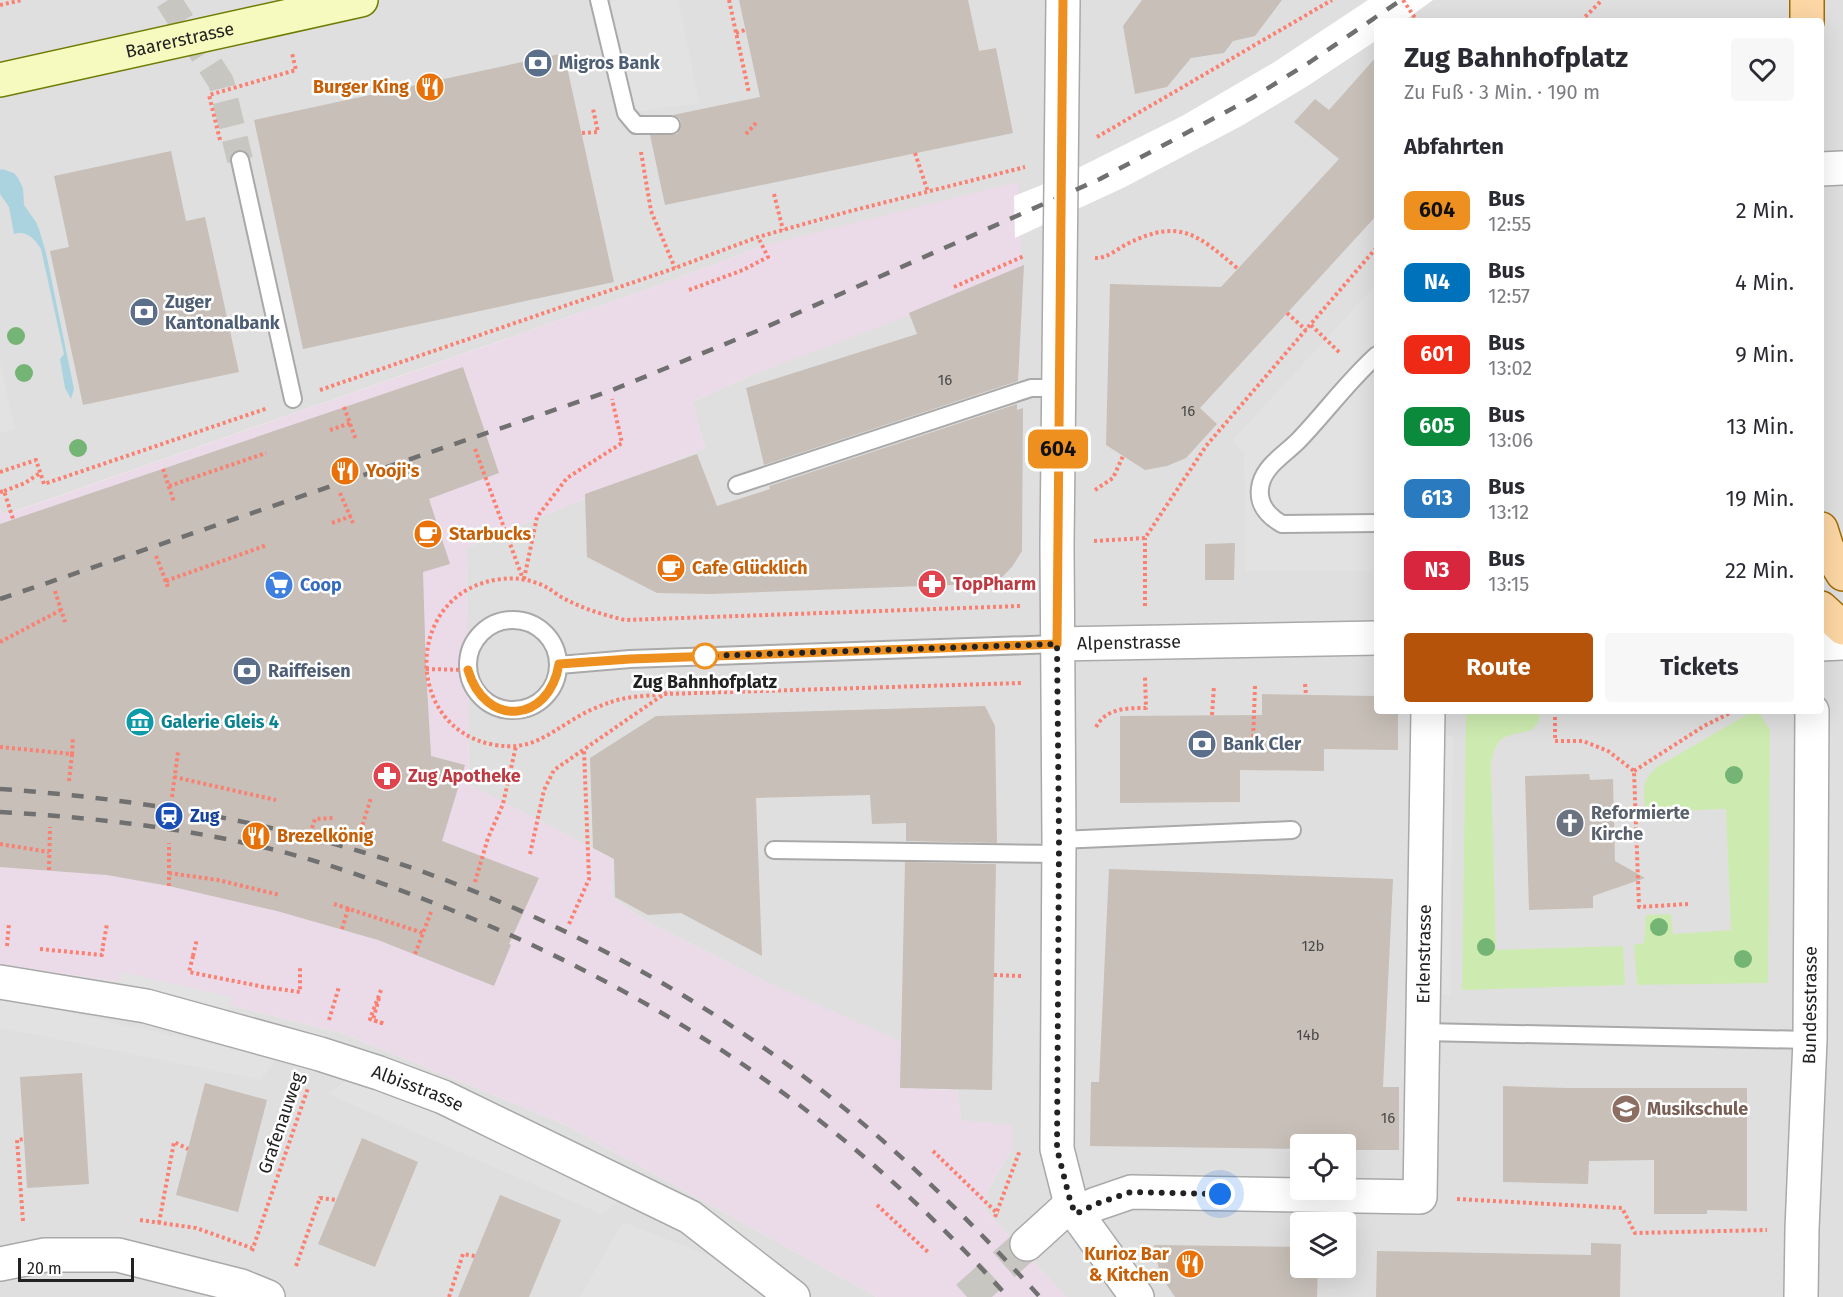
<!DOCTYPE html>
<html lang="de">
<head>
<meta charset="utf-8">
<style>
	:root { --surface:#fff; --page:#f7f7f7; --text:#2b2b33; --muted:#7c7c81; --accent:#b45309 }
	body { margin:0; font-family:"Fira Sans",sans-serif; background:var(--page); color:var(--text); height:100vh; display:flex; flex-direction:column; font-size:22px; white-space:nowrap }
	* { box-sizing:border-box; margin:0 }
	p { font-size:20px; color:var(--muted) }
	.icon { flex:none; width:33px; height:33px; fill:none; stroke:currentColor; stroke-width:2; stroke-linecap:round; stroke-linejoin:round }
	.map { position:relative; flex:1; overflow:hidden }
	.panel { position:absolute; left:1374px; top:18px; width:450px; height:696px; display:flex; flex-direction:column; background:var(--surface); border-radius:6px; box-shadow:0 6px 24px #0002 }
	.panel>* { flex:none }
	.badge { padding:0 12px; border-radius:9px; font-size:21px; line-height:39px }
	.controls { position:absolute; left:1290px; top:1134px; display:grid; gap:12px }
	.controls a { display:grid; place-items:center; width:66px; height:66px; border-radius:6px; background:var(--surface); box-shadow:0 6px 24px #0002; font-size:30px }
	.scale { position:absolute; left:18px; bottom:15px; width:116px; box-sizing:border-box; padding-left:6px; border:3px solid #222; border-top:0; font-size:16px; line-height:21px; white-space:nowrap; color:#222; -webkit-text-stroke:4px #fff; paint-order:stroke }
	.you { position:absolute; width:30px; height:30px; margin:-15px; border:4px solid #fff; border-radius:50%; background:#1a73e8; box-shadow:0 0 0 9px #1a73e833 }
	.map>.badge { position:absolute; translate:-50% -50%; box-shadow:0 0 0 3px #fff }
	h2 { padding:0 30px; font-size:22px; line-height:54px }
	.round { display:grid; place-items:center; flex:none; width:63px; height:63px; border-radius:6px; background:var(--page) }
	.head { display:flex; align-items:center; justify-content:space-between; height:102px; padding:0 30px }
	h1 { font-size:28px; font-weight:700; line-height:45px }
	.primary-button { display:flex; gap:12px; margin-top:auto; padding:12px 30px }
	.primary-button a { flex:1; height:69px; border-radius:6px; background:var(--accent); color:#fff; font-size:24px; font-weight:700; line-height:69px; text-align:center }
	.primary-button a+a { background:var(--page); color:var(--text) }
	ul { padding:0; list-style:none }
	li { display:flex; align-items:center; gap:18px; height:72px; padding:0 30px }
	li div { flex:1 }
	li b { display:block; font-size:22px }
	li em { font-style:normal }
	li .badge { min-width:66px; font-weight:700; text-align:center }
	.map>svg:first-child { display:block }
	.residential { fill:#e0dfdf; fill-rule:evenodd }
	.industrial { fill:#ebdbe8 }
	.grass { fill:#cdebb0 }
	.parking { fill:#e2e2e2 }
	.water { fill:#aad3df }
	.pier { fill:#fff }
	.building { fill:#c7bfb8 }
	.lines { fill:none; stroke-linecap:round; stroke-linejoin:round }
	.pedestrian-tunnel { stroke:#c8c6c1; stroke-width:26; stroke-dasharray:26 13; stroke-linecap:butt }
	.minor-tunnel { stroke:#c8c6c1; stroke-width:33; stroke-dasharray:33 16; stroke-linecap:butt }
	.service-casing { stroke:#a9a9a9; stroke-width:20 }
	.minor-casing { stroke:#a9a9a9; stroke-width:36 }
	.tertiary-casing { stroke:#a9a9a9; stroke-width:36 }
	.secondary-casing { stroke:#707d05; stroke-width:36 }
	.primary-casing { stroke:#a06b00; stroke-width:36 }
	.path { stroke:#fa8072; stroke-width:4; stroke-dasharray:3 3; stroke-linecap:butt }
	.service { stroke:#fff; stroke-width:16 }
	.minor { stroke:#fff; stroke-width:33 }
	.tertiary { stroke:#fff; stroke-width:33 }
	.secondary { stroke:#f7fabf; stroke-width:33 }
	.primary { stroke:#fcd6a4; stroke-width:33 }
	.rail { stroke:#707070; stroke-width:4.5; stroke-dasharray:12 12; stroke-linecap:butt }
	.path-bridge { stroke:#fa8072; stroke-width:4; stroke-dasharray:3 3; stroke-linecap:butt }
	.tree { fill:#74b475 }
	.line-casing { stroke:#fff; stroke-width:14 }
	.line { stroke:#ee901f; stroke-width:9 }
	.walk { stroke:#222; stroke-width:6; stroke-dasharray:0 10.8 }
	.stop-dot { fill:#fff; stroke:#ee901f; stroke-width:3 }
	.labels { text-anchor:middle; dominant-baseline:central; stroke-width:5; stroke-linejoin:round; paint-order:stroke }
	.number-label { font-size:15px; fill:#4b4948 }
	.street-label { font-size:18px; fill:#222; stroke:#fff }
	.service-label { font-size:18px; font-weight:bold; fill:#4e5e75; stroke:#fff; text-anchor:start }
	.food-label { font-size:18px; font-weight:bold; fill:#c56008; stroke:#fff; text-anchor:start }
	.health-label { font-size:18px; font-weight:bold; fill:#be3a42; stroke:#fff; text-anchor:start }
	.shop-label { font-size:18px; font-weight:bold; fill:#366cbe; stroke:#fff; text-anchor:start }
	.stop-label { font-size:18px; font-weight:bold; fill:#222; stroke:#fff }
	.culture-label { font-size:18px; font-weight:bold; fill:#0d838f; stroke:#fff; text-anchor:start }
	.worship-label { font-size:18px; font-weight:bold; fill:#5b616d; stroke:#fff; text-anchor:start }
	.transit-label { font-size:18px; font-weight:bold; fill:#164399; stroke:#fff; text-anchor:start }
	.education-label { font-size:18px; font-weight:bold; fill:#785e54; stroke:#fff; text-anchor:start }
</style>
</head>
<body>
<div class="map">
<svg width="1843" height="1297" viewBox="0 0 1843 1297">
	<rect width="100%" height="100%" fill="#f2efe9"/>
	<path class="residential" d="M0 0H1843V1297H1066L984 1209 988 1190 1012 1148 961 1120 957 1090 900 1088 765 981 646 921 611 897 613 859 469 785 466 548 705 448 692 402 752 375 762 246 676 279 7 514 0 511ZM1377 21H1821V711H1377ZM1300 1144H1346V1190H1300ZM1300 1222H1346V1268H1300Z
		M0 965 159 987 342 1033 564 1124 877 1297H0Z"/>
	<path class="industrial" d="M1018 182 1022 266 918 312 752 375 692 402 705 448 466 548 469 784 613 859 611 897 646 921 765 981 902 1042 900 1088 957 1090 961 1120 1012 1125V1148L988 1190 984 1209 1066 1297H877L564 1124 342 1033 159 987 0 965V511L8 514 676 279 762 246Z"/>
	<path class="grass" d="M1466 711H1539V721L1532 730C1507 737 1496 732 1491 765L1496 950 1623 946 1625 985 1462 990Z
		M1753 711H1758L1770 730 1768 983 1637 985 1634 945 1644 943 1646 915 1671 914 1673 934 1731 930 1726 809 1645 812C1644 792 1640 782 1657 767Z"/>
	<path class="parking" d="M620 0H678L699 103 626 113 601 5Z
		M1377 284V571H1246L1244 453 1232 441Z
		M0 362 15 430 0 433Z
		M1441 736H1453L1450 995H1437Z
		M120 972 232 997 226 1017 121 990Z
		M0 998 277 1058 261 1080 0 1028Z
		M355 1073 627 1194 601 1214 328 1094Z
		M623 1222 738 1267 770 1297H580Z"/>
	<path class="water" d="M2 169 14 173 18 178 23 188 24 205 36 222 39 229 46 253 74 389 71 399 65 388 60 359 64 354 41 249C35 239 26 230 14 234L9 207 0 194V170Z"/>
	<path class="pier" d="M1368 0H1433L1404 21H1377V40L1309 85 1243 125 1125 187 1015 238 1014 196 1054 180 1182 116 1273 63Z"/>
	<path class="building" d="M739 0H968L979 51 996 48 1013 133 665 205 650 135 677 134 681 124 680 119 673 115 760 97Z
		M1142 0H1282L1255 36 1233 41 1224 53 1191 58 1167 87 1135 94 1123 26Z
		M564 53 614 282 303 349 254 120Z
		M1377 56V215L1200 408 1217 424 1186 458 1167 466 1145 470 1106 445 1110 284 1221 287 1339 159 1294 122 1315 99 1329 110Z
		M171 151 186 221 205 217 239 372 83 405 50 251 69 247 54 176Z
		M1024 265 1018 381 764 465 746 388 917 334 909 313Z
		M463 367 499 473 429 499 450 564 423 572 426 669 431 756 465 765 442 841 539 878 509 944 511 945 494 986 378 940 277 911 169 886 107 875 0 867V524Z
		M1017 404V410L1023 408 1022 551 1012 567 1002 577 994 580 977 584 712 594 657 593 587 557 585 494 697 454 717 506 770 489 769 486Z
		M1235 543 1234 580H1205V544Z
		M1262 694 1377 696V711H1398V750L1324 749V771L1240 770V802L1120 803V716L1262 715Z
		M985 706 995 726 997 843 906 841V823L872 824 870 795 756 798 762 956 681 913 648 915 615 897 614 859 593 848 590 758 656 716Z
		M1589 774 1590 780 1613 779 1615 861 1645 878 1593 896V908L1529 910 1525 776Z
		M905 862 996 864 992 1090 900 1088Z
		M1109 869 1393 879 1383 1087H1399V1150H1346V1144H1300V1149L1090 1146 1091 1082H1099Z
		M82 1073 89 1184 27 1188 20 1077Z
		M205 1083 267 1100 238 1212 176 1195Z
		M1503 1086 1567 1088H1747V1211L1707 1210V1214H1654V1160L1589 1161 1588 1184 1503 1182Z
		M362 1138 418 1162 375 1267 318 1244Z
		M500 1195 561 1220 529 1297H458Z
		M1591 1243 1621 1244 1620 1297H1376L1377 1251 1591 1255Z
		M1154 1245 1300 1247V1268H1318L1317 1297H1175L1160 1275Z"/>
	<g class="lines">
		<path class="pedestrian-tunnel" d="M168 0 221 82 240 160"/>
		<path class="minor-tunnel" d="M967 1297 1027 1244"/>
		<g class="service-casing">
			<path id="service" d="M599 0 626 113 636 125H671
				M240 160 293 399
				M1377 355C1348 381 1325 413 1298 441 1285 454 1266 465 1261 483 1256 502 1266 515 1282 524L1377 523
				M737 485 1031 388H1059
				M468 665a45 45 0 1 1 90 0a45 45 0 1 1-90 0Z
				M559 665 630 659 1057 644
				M1059 840 1292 830
				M774 850 1059 854
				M1423 1032 1810 1040"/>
		</g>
		<g class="minor-casing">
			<g id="minor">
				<path d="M1821 169 1843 168"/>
				<path id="s1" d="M1057 644 1377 638"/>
				<path d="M1821 644 1843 643"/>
				<path id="s2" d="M0 982 146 1006 320 1054 379 1073 443 1097 690 1217 793 1297"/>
				<path id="s3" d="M1076 1213 1096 1204 1131 1192 1420 1197 1428 711"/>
				<path d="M1027 1244 1071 1204"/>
				<path d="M0 1264 45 1255H118L241 1286 268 1297"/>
				<path id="s4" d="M1801 1297 1802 1229 1810 1040 1812 711"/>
			</g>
		</g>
		<g class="tertiary-casing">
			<path id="tertiary" d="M1063 0 1057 545 1059 840 1057 1149 1071 1204 1076 1213 1137 1297"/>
		</g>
		<g class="secondary-casing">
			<g id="secondary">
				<path id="s5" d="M0 80 361 0"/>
			</g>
		</g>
		<g class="primary-casing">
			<path id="primary" d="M1807 0V21
				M1821 529 1827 548 1843 574
				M1821 608 1843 628"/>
		</g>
		<path class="path" d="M729 0 749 93
			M1403 0 1417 21
			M0 5 22 0
			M1581 21 1602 0
			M736 33 745 30
			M582 133 598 132 593 109
			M746 134 756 123
			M1097 137 1332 0
			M220 140 209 95 296 70 292 53
			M641 152 651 211 675 268
			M915 153 928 192
			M774 194 783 230
			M1095 258C1107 259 1118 248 1129 243 1180 218 1198 235 1237 268
			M954 287 1024 256
			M689 290 743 270 768 257 758 237
			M1287 313 1306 330
			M1311 325 1340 353
			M320 390 675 268 758 237 843 213 1025 167
			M344 407 356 440
			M330 430 351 423
			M475 449 523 579
			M163 469 174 502
			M0 472 36 460 44 484 268 408
			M169 486 266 453
			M1095 490 1113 478 1123 456
			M4 491 25 483 40 473
			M0 492 4 491 13 519
			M340 493 353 523
			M332 523 351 516
			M1094 541 1145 538 1206 446 1377 247
			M156 556 168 587
			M524 579 537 517 567 478 622 443 612 399
			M166 581 267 545
			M55 591 65 622
			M1020 606 625 620C604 615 584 609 565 599 558 596 552 590 546 587 533 580 516 577 502 579 404 589 401 729 495 745 530 751 547 735 574 719 585 712 599 706 611 702 628 696 648 696 665 694L1021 683
			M1145 606V538
			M0 642 61 610
			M426 669 468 670
			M1305 684 1306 695
			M1255 686 1253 743 1262 745
			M1555 711V741H1583L1608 751 1634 771 1639 907 1688 904
			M1212 715 1214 686
			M1096 727C1106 708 1127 708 1146 708L1145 677
			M0 747 72 754 73 737
			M1634 771 1704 726 1734 711
			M174 777 276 800
			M69 781 72 754
			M172 797 178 752
			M312 828 315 819 334 818
			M357 842 371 798
			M0 844 49 852
			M530 854 544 790 554 770 670 690
			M49 870 50 827
			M169 873 218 880 280 895
			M475 882 488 838 503 804 516 746
			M169 886V843
			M334 904 423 933
			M569 924 589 879 584 750
			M342 929 348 909 346 908
			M7 946 9 923
			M40 949 102 955 103 946
			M415 954 431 912
			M193 956 189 972 264 987 300 992V968
			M994 975 1021 976
			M379 998 373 1020 385 1024
			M329 1020 339 987
			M933 1151 998 1214
			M1457 1199 1622 1208 1635 1233 1767 1230
			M877 1205 929 1253
			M995 1217 1020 1150
			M140 1220 196 1228 252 1248
			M23 1221 17 1140 24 1139
			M159 1223 174 1142 188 1149
			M252 1251 308 1088
			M296 1266 320 1198 336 1200
			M449 1297 463 1254 475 1256"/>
		<use href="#service" class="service"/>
		<use href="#minor" class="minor"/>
		<use href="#tertiary" class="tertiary"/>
		<use href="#secondary" class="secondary"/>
		<use href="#primary" class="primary"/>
		<path class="rail" d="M0 599 610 391 757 331 1100 179 1252 98 1310 62 1401 0
			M0 789C158 800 318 829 466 888 613 946 754 1030 874 1133 933 1184 987 1239 1040 1297
			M0 812C88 817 177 827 263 847 327 862 388 885 449 909 668 997 849 1121 1008 1297"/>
		<path class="path-bridge" d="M103 946 107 924
			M193 956 197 939
			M381 990 370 1019 385 1024"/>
	</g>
	<g class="tree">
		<circle cx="16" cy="336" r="9"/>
		<circle cx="24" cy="373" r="9"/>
		<circle cx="78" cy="448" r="9"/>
		<circle cx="1734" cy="775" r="9"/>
		<circle cx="1659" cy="927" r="9"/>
		<circle cx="1486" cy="947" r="9"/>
		<circle cx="1743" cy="959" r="9"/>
	</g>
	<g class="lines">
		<g class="line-casing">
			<path id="line" d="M468 670C485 728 549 724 559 664L630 659 1057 644 1063 0"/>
		</g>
		<use href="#line" class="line"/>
		<path class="walk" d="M705 656 1057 644 1059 840 1057 1149 1071 1204 1076 1214 1096 1204 1131 1192 1220 1194"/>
	</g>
	<defs>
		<g id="bank-disc" transform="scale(1.5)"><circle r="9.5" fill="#5c6f8a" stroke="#fff"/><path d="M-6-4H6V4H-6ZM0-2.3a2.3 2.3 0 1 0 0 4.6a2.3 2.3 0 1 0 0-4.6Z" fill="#fff"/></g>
		<g id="restaurant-disc" transform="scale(1.5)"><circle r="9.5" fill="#e8710a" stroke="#fff"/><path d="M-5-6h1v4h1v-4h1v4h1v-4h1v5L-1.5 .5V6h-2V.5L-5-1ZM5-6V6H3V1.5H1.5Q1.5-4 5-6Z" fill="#fff"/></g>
		<g id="cafe-disc" transform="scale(1.5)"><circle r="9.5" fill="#e8710a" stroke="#fff"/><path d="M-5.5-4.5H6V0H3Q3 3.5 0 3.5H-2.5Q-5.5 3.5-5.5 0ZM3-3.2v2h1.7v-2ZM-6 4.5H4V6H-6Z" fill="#fff"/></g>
		<g id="pharmacy-disc" transform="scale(1.5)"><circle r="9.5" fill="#e0444e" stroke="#fff"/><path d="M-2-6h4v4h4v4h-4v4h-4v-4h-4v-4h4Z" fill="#fff"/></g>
		<g id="supermarket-disc" transform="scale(1.5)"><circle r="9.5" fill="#3f7fe0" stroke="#fff"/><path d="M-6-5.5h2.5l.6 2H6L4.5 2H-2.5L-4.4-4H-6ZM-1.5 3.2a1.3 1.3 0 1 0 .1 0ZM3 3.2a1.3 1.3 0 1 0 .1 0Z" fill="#fff"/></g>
		<g id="museum-disc" transform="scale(1.5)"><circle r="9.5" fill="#0f9aa8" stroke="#fff"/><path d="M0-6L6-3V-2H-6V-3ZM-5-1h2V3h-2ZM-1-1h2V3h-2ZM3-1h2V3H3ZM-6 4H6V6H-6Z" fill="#fff"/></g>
		<g id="station-disc" transform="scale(1.5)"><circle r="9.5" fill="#1a4fb4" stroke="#fff"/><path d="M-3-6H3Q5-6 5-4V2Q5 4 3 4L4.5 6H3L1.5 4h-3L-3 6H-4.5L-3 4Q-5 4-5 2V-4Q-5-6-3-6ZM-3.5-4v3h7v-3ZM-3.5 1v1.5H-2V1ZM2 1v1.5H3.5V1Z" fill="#fff"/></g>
		<g id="church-disc" transform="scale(1.5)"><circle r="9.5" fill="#6b7280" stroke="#fff"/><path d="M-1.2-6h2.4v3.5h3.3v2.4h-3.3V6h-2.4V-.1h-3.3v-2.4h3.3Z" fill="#fff"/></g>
		<g id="school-disc" transform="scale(1.5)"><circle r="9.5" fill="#8d6e63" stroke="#fff"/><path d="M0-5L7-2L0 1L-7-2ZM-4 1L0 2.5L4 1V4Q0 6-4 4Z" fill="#fff"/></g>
	</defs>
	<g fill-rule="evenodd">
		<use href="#bank-disc" x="538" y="63"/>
		<use href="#restaurant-disc" x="430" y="87"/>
		<use href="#bank-disc" x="144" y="312"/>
		<use href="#restaurant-disc" x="345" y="471"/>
		<use href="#cafe-disc" x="428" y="534"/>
		<use href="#cafe-disc" x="671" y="568"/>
		<use href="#pharmacy-disc" x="932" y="584"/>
		<use href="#supermarket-disc" x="279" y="585"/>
		<use href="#bank-disc" x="247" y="671"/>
		<use href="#museum-disc" x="140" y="722"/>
		<use href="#bank-disc" x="1202" y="744"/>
		<use href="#pharmacy-disc" x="387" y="776"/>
		<use href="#station-disc" x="169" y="816"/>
		<use href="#church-disc" x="1570" y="823"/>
		<use href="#restaurant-disc" x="256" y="836"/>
		<use href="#school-disc" x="1626" y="1109"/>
		<use href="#restaurant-disc" x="1190" y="1264"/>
	</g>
	<circle class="stop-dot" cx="705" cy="656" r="12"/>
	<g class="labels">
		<g class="number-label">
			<text x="945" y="380">16</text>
			<text x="1188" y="411">16</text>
			<text x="1313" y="946">12b</text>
			<text x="1308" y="1035">14b</text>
			<text x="1388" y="1118">16</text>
		</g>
		<g class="street-label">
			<text stroke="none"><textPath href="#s5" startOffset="184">Baarerstrasse</textPath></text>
			<text stroke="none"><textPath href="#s1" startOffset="72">Alpenstrasse</textPath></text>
			<text stroke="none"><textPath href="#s3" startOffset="591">Erlenstrasse</textPath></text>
			<text stroke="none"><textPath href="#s4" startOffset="292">Bundesstrasse</textPath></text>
			<text stroke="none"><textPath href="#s2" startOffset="432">Albisstrasse</textPath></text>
			<text transform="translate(281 1123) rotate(-71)">Grafenauweg</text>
		</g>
		<g class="service-label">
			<text x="559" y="63">Migros Bank</text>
			<text x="165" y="302">Zuger<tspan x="165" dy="21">Kantonalbank</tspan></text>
			<text x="268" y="671">Raiffeisen</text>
			<text x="1223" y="744">Bank Cler</text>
		</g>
		<g class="food-label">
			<text x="409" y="87" text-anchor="end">Burger King</text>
			<text x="366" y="471">Yooji's</text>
			<text x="449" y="534">Starbucks</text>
			<text x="692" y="568">Cafe Glücklich</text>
			<text x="277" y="836">Brezelkönig</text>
			<text x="1169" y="1254" text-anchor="end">Kurioz Bar<tspan x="1169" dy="21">&amp; Kitchen</tspan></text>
		</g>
		<g class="health-label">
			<text x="953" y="584">TopPharm</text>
			<text x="408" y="776">Zug Apotheke</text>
		</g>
		<g class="shop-label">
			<text x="300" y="585">Coop</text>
		</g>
		<g class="stop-label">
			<text x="705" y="682">Zug Bahnhofplatz</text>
		</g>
		<g class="culture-label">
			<text x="161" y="722">Galerie Gleis 4</text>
		</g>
		<g class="worship-label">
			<text x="1591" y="813">Reformierte<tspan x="1591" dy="21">Kirche</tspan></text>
		</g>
		<g class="transit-label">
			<text x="190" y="816">Zug</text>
		</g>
		<g class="education-label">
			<text x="1647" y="1109">Musikschule</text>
		</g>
	</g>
</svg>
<div class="controls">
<a><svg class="icon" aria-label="locate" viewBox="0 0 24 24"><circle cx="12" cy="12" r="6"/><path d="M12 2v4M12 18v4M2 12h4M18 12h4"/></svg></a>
<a><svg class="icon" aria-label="layers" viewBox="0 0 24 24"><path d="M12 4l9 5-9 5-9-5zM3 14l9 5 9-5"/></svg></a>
</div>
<div class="scale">20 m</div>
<div class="you" style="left:1220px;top:1194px"></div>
<b class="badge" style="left:1058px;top:449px;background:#ee901f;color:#111">604</b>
<section class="panel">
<div class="head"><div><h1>Zug Bahnhofplatz</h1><p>Zu Fuß · 3 Min. · 190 m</p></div><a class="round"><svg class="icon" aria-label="heart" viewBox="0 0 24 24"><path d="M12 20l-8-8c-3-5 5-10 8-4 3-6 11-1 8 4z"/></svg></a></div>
<h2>Abfahrten</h2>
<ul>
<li><span class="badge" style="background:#ee901f;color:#111">604</span><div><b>Bus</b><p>12:55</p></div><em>2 Min.</em></li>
<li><span class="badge" style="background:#0072bc;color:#fff">N4</span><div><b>Bus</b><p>12:57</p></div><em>4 Min.</em></li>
<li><span class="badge" style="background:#ee2915;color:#fff">601</span><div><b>Bus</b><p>13:02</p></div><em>9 Min.</em></li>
<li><span class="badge" style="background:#0a8a3a;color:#fff">605</span><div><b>Bus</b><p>13:06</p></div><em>13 Min.</em></li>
<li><span class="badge" style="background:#2a7ac0;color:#fff">613</span><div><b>Bus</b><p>13:12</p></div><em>19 Min.</em></li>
<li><span class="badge" style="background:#d7263d;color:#fff">N3</span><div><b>Bus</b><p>13:15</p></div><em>22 Min.</em></li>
</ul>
<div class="primary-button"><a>Route</a><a>Tickets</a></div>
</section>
</div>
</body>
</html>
